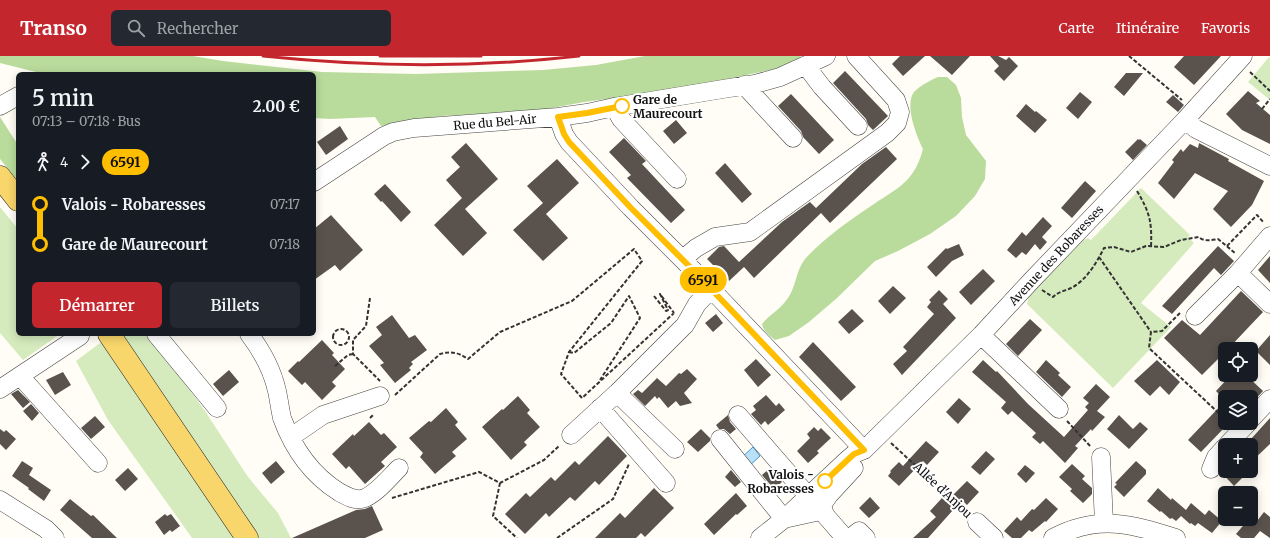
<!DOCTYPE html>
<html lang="fr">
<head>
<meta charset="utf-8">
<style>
	:root { --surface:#171b24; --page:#242831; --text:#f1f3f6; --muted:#9ea1a6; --accent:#c4262e }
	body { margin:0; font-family:Merriweather,serif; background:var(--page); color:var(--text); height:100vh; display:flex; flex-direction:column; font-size:15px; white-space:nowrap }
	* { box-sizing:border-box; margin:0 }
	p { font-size:13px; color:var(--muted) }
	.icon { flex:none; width:22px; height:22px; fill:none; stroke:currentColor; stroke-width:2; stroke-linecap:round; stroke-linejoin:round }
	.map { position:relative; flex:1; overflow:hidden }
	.panel { position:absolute; left:16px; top:16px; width:300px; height:264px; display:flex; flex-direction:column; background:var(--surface); border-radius:6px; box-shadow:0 2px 10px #0003 }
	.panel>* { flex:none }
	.badge { padding:0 8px; border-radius:13px; font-size:14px; line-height:26px }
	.controls { position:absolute; left:1218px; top:286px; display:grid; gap:8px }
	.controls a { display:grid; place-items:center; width:40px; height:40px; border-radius:6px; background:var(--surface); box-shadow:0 2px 10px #0003; font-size:20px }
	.map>.badge { position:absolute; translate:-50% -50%; box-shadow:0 0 0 2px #fff }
	.legs { display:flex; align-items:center; gap:6px; height:44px; padding:0 16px; font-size:13px }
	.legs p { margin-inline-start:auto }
	.head { display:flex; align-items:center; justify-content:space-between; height:68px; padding:0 16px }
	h1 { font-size:22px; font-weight:600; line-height:30px }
	.action { display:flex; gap:8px; margin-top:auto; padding:8px 16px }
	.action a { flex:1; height:46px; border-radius:6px; background:var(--accent); color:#fff; font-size:16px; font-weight:600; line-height:46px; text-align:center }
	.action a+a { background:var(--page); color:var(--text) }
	ul { padding:0 16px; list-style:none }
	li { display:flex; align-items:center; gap:14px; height:40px; font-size:15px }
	li i { display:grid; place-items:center; width:6px; height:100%; margin:0 5px; background:currentColor }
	li i::after { content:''; width:10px; height:10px; margin:-5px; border:3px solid; border-radius:50%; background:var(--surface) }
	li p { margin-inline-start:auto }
	li:first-child i { background:linear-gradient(#0000 50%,currentColor 0) }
	li:last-child i { background:linear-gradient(currentColor 50%,#0000 0) }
	header { display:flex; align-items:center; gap:24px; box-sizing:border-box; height:56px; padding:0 20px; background:var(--accent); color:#fff }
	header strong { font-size:19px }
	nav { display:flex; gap:22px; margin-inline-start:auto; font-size:14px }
	.search { width:280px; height:36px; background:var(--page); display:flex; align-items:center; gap:10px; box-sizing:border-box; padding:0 14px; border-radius:6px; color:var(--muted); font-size:15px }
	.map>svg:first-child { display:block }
	.green { fill:#d5ebbd }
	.forest { fill:#b9dc9c }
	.water { fill:#b9e0f7; stroke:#3f96cf }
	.building { fill:#5a524d }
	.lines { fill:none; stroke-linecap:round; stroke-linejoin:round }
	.minor-casing { stroke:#444; stroke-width:19 }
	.major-casing { stroke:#222; stroke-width:23 }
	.path { stroke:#333; stroke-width:2; stroke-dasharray:4 2; stroke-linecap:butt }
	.minor { stroke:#fff; stroke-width:18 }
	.major { stroke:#f9d66b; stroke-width:22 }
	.rail { stroke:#c4262e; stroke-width:3 }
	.line-1-casing { stroke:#fff; stroke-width:9 }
	.line-1 { stroke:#ffbe00; stroke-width:6 }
	.stop-1-dot { fill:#fff; stroke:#ffbe00; stroke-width:2 }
	.labels { text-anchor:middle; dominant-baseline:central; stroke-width:4; stroke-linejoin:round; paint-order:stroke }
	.stop-label { font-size:12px; font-weight:bold; fill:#111; stroke:#fff; text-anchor:start }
	.street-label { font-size:12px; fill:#111; stroke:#fff }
</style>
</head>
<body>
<header>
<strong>Transo</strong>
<div class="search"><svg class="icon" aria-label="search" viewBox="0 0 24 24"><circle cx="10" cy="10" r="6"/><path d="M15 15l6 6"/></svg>Rechercher</div>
<nav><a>Carte</a><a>Itinéraire</a><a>Favoris</a></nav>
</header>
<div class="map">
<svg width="1270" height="482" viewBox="0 0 1270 482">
	<rect width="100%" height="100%" fill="#fffdf5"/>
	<path class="green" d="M1269 1 1270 2V44L1248 26Z
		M1141 132 1190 179 1188 181 1194 187 1141 247 1171 271 1113 332 1027 248 1030 236 1083 184 1088 182 1091 184Z
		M0 151 18 173V278H60L23 304 0 277Z
		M112 278H145L166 301 205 355 248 421 278 457 291 482H192L108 364 76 305Z"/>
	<path class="forest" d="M0 0H193L223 5 322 16 416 18 543 14 596 9 645 0H801L798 4 780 12 680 33 584 46 536 55 441 60 381 70 375 61 330 63 314 62V18H44L0 7Z
		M938 21H947L956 29 961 42 962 61 966 79 986 105 985 123 975 140 956 160 930 178 898 195 875 205 837 242 809 266 789 280 775 284C769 279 763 275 762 268 770 258 781 253 788 242 796 231 796 214 805 203 824 182 850 164 874 148 885 140 899 133 908 123 916 114 920 104 923 93 917 81 904 49 914 36 921 29 929 25 938 21Z
		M0 61 18 89V125L0 103Z"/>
	<path class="water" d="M753 391 760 400 747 412 739 404Z"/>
	<path class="building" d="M900 0H925L903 20 892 8Z
		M930 0H970L952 19Z
		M990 0H998L1006 4 1009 1 1018 10 1004 25 994 15 999 10Z
		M1184 0H1221L1194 29 1174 11Z
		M845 15 888 60 873 74 868 69 866 63 833 27Z
		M1126 17H1143L1124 40 1114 31Z
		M1248 35 1260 45 1256 47 1270 59V88L1242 74 1226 58Z
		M1080 36 1092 46 1078 63 1066 52Z
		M791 38 834 84 819 98 803 81 801 75 778 50Z
		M1173 39 1184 49 1178 56 1166 46Z
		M1026 48 1035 56 1036 55 1047 64 1035 77 1016 60Z
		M676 64 687 77 674 88 663 75Z
		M340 70 348 83 326 99 317 86Z
		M624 82 646 105 642 108 685 154 671 167 627 122 631 119 609 96Z
		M1138 83 1139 84 1140 83 1147 89 1133 104 1125 96Z
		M466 87 498 123 465 153 487 177 463 200 434 169 462 142 446 124 460 111 451 101Z
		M1199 87 1229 103 1228 105 1264 125 1252 149 1231 171 1213 153 1228 135 1195 117 1174 143 1158 127 1174 106 1172 104 1181 93 1183 96 1190 88 1198 92Z
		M886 91 897 103 830 167 821 157 754 222 744 211 729 225 707 203 719 191 724 190 739 206 782 166 810 146 816 152 862 108Z
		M557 103 579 127 546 158 568 182 543 205 513 174 543 147 527 130Z
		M725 107 752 138 742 147 715 117Z
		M1085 125 1096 135 1072 162 1061 152Z
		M385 128 411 156 401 166 382 145 381 146 374 138Z
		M331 159 363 194 340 215 335 209 314 224V173Z
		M1043 161 1052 170 1042 181 1047 186 1040 194 1035 188 1026 199 1022 196 1016 202 1007 194 1022 176 1026 180Z
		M959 188 964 199 952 205 936 221 927 211 946 192 947 193Z
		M1218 190 1234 205 1221 219 1214 212 1172 258 1162 250Z
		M1270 200V227L1258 214Z
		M983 213 995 225 971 249 959 236Z
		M893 230 906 242 890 258 878 245Z
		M939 234 948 243 943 248 956 262 902 319 893 308 907 295 903 291 934 258 927 251 931 246 929 244Z
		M1241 235 1263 256 1228 293H1225V296L1202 319 1164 282 1182 264 1200 279Z
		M852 253 864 265 849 278 838 266Z
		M716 258 723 267 713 276 705 267Z
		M392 259 409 282 415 279 427 294 411 306 413 308 409 312 411 314 395 327 380 309 384 307 369 290 382 279 376 271Z
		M1030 263 1042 274 1018 300 1006 288Z
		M1270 279V309L1256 295Z
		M322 284 334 297 332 299 345 313 332 326 336 330 322 344 305 326 302 329 288 315 298 305 299 306Z
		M813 286 856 331 841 345 799 301Z
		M756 303 771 319 758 331 744 314Z
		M983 304 996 316 997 315 1028 348 1064 381 1088 354 1085 351 1089 347 1083 342 1096 328 1110 341 1097 355 1105 361 1092 375 1091 373 1075 390 1078 392 1065 407 1043 385 1040 388 1032 381 1036 377 1012 355 1008 359 1001 352 1006 346 972 316Z
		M1046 304 1060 317 1058 319 1071 331 1062 341 1036 316Z
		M1157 304 1180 326 1169 339 1160 330 1150 340 1134 325Z
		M687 313 697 323 684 337 692 347 680 350 676 345 668 352 659 341 657 343 655 340 645 350 633 338 638 334 642 337 657 322 666 330 679 317 681 318Z
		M229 314 239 326 223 340 213 328Z
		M63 316 71 329 55 339 46 324Z
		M1231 319H1246L1263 335 1251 348V341H1222L1216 335Z
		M18 334 30 346 23 352 11 338Z
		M766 339 776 350 779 347 785 354 768 369 765 365 761 369 751 358 756 354 753 350Z
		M518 340 530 354 527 357 540 371 524 386 527 389 511 404 482 371 502 353 503 354Z
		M959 342 971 353 958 368 946 356Z
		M1225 345V371L1201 396 1188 384Z
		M31 348 39 357 32 365 23 355Z
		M446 352 458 366 455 369 467 383 452 396 456 400 435 418 420 401 423 397 409 382 429 365 431 366Z
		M728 359 730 366 736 373 730 378 724 373H719L716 369Z
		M1119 359 1133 373 1140 366 1148 373 1129 393 1107 373Z
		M95 360 105 371 91 383 81 372Z
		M1270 362V388L1251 406V383Z
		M369 366 381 379 384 377 397 391 381 406 385 410 365 428 349 410 346 413 332 398 353 378 354 380Z
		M814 371 818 375 821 372 831 382 817 395 819 397 808 407 797 395 810 382 807 378Z
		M0 373 4 376 6 374 16 383 6 394 0 388Z
		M701 373 710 382V385L698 396 687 386Z
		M608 380 627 400 599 429 595 425 575 445 570 441 549 461 546 457 525 478 505 458 526 437 530 441 551 421 555 425 575 405 579 409Z
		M926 385 939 396 927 409 923 405 899 430 888 420 891 416 890 415 899 406 903 410Z
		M986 395 995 403 980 419 971 411Z
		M22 405 33 412 29 419 51 434 44 445 28 433 29 432 12 420Z
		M276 405 285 416 271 428 262 417Z
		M1136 405 1146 414V418L1124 441 1114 431 1117 428 1115 427Z
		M1072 408 1085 420 1082 423 1092 432V438L1083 447 1070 435 1072 433 1059 421Z
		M1025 409 1035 417 1026 427 1017 418Z
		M128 412 138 423 125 435 115 424Z
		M770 412 782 426 774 433 762 419Z
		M731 414 741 426 735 431 725 421Z
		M1222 415H1249L1234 430 1221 416Z
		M967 425 979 436 967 449 962 444 928 482H913L936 461 930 455 942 442 946 446Z
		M654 432 674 452 645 481 641 477 636 482H595L620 457 625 462Z
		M1158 432 1171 444 1172 442 1186 454 1191 447 1205 459 1209 454 1222 465 1212 477 1198 467 1195 470 1191 467 1190 468 1181 460 1176 465 1172 462 1170 463 1161 455 1160 456 1147 445Z
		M736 437 747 450 737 459 736 458 714 479 704 468Z
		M870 441 880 452 869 462 859 452Z
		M1046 442 1058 453 1046 466 1045 465 1032 476 1029 474 1021 482H1012L1004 475 1017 461 1021 465 1032 453 1034 454Z
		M70 443 91 460 93 459 117 482H92L60 454Z
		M372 450 383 474 365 482H292L356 454 365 453Z
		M1264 456 1270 461V482L1260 475 1254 482H1241L1236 478 1248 464 1254 469Z
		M165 458 167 460 171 458 180 470 172 476 170 474 164 479 155 466Z"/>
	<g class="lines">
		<g class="minor-casing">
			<path id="minor" d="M806 10 822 31 858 70
				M744 29 793 82
				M0 50 18 40
				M614 51 621 63 677 123
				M558 61 564 78 569 86 631 152 694 215 864 394
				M1185 64 1196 73 1270 110
				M314 126 384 80 393 76 414 72 558 61 587 57 614 51 723 33 755 28 780 21 826 0
				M683 203 696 192 715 181 750 176 887 77 897 67 900 56 896 44 856 0
				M1238 217 1270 180
				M1195 260 1238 217 1270 248
				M156 278 217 352
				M249 278C262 295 272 313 277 335 279 344 280 353 282 362 293 392 312 419 339 436 346 440 356 446 365 442 378 436 389 422 399 412
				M981 279 1059 353
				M20 320 98 407
				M0 333 80 280
				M617 337 675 393
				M600 352 666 427
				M738 359 808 440
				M1251 363 1270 343
				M571 379 617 337 685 269 697 248 711 233
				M291 381 323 359 380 340
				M720 383 784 463
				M1227 389 1248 367
				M1101 401 1104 467
				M1211 413 1216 401 1225 391
				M815 442 822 449 825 459 845 482
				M0 444 46 473 55 482
				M784 463 816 456 822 449 829 439 854 412
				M977 466 994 482
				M760 482 784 463 847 404 854 398 864 394 981 279 1031 225 1185 64 1243 0
				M850 482 859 475 866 482
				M1053 482C1098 458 1131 468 1176 482"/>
		</g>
		<g class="major-casing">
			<path id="major" d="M0 121 18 144
				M109 278 247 482"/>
		</g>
		<path class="path" d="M1129 0 1182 44
			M1250 16 1270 35
			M1262 53 1270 43
			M1137 135C1150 157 1152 166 1151 191
			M1227 190 1257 159 1264 167
			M1099 201 1151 276
			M1042 234 1053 241C1059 235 1066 235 1073 231 1087 223 1097 206 1104 192L1114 191 1131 196 1146 190 1164 191 1181 184 1199 181C1204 186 1211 184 1218 183L1235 197
			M654 240 666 255 668 254 660 238 674 257
			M370 242 366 270 353 284V298L380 325
			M1180 257 1162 275 1151 276 1149 292 1225 363
			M333 281a8 8 0 1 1 16 0a8 8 0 1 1-16 0Z
			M569 296 574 297 611 267 629 240 640 262 600 324
			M335 310 348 299 353 298
			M395 339 440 298C450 295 458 296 468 303L500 276 572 245 634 193 642 205 569 296 561 318 582 342 674 257
			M370 362 374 358
			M1067 365 1091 391
			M891 387 966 456
			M500 427 493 460 517 482
			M392 442 479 416 500 427 544 404 560 389
			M557 482 613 443 629 408"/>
		<use href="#minor" class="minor"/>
		<use href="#major" class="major"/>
		<path class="rail" d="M263 0C368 11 474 12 579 0
			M380 0H481"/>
	</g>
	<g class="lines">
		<g class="line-1-casing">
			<path id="line-1" d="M622 50 587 57 558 61 564 78 569 86 631 152 694 215 864 394 854 398 825 425"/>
		</g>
		<use href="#line-1" class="line-1"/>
	</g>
	<g class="stop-1-dot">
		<circle cx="622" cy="50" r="7"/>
		<circle cx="825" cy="425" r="7"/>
	</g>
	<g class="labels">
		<g class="stop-label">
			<text x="633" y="43">Gare de<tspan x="633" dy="14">Maurecourt</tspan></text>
			<text x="814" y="418" text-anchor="end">Valois -<tspan x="814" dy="14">Robaresses</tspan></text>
		</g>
		<g class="street-label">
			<text transform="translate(495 66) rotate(-5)">Rue du Bel-Air</text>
			<text transform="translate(1056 199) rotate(-47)">Avenue des Robaresses</text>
			<text transform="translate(943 434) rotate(43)">Allée d'Anjou</text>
		</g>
	</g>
</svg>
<div class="controls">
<a><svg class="icon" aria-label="locate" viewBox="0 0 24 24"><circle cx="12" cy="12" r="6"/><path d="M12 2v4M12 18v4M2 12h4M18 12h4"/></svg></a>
<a><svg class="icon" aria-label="layers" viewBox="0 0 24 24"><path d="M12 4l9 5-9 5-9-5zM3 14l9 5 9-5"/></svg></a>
<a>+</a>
<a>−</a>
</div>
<b class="badge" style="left:703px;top:224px;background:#ffbe00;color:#111">6591</b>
<section class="panel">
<div class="head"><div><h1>5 min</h1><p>07:13 – 07:18 · Bus</p></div><b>2.00 €</b></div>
<div class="legs"><svg class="icon" aria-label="walk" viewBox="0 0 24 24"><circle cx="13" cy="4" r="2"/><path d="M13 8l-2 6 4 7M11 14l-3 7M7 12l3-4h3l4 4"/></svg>4<svg class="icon" aria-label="forward" viewBox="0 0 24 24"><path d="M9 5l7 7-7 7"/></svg><b class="badge" style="background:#ffbe00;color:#111">6591</b></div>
<ul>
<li><i style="color:#ffbe00"></i><b>Valois - Robaresses</b><p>07:17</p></li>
<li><i style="color:#ffbe00"></i><b>Gare de Maurecourt</b><p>07:18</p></li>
</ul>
<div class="action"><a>Démarrer</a><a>Billets</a></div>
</section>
</div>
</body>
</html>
